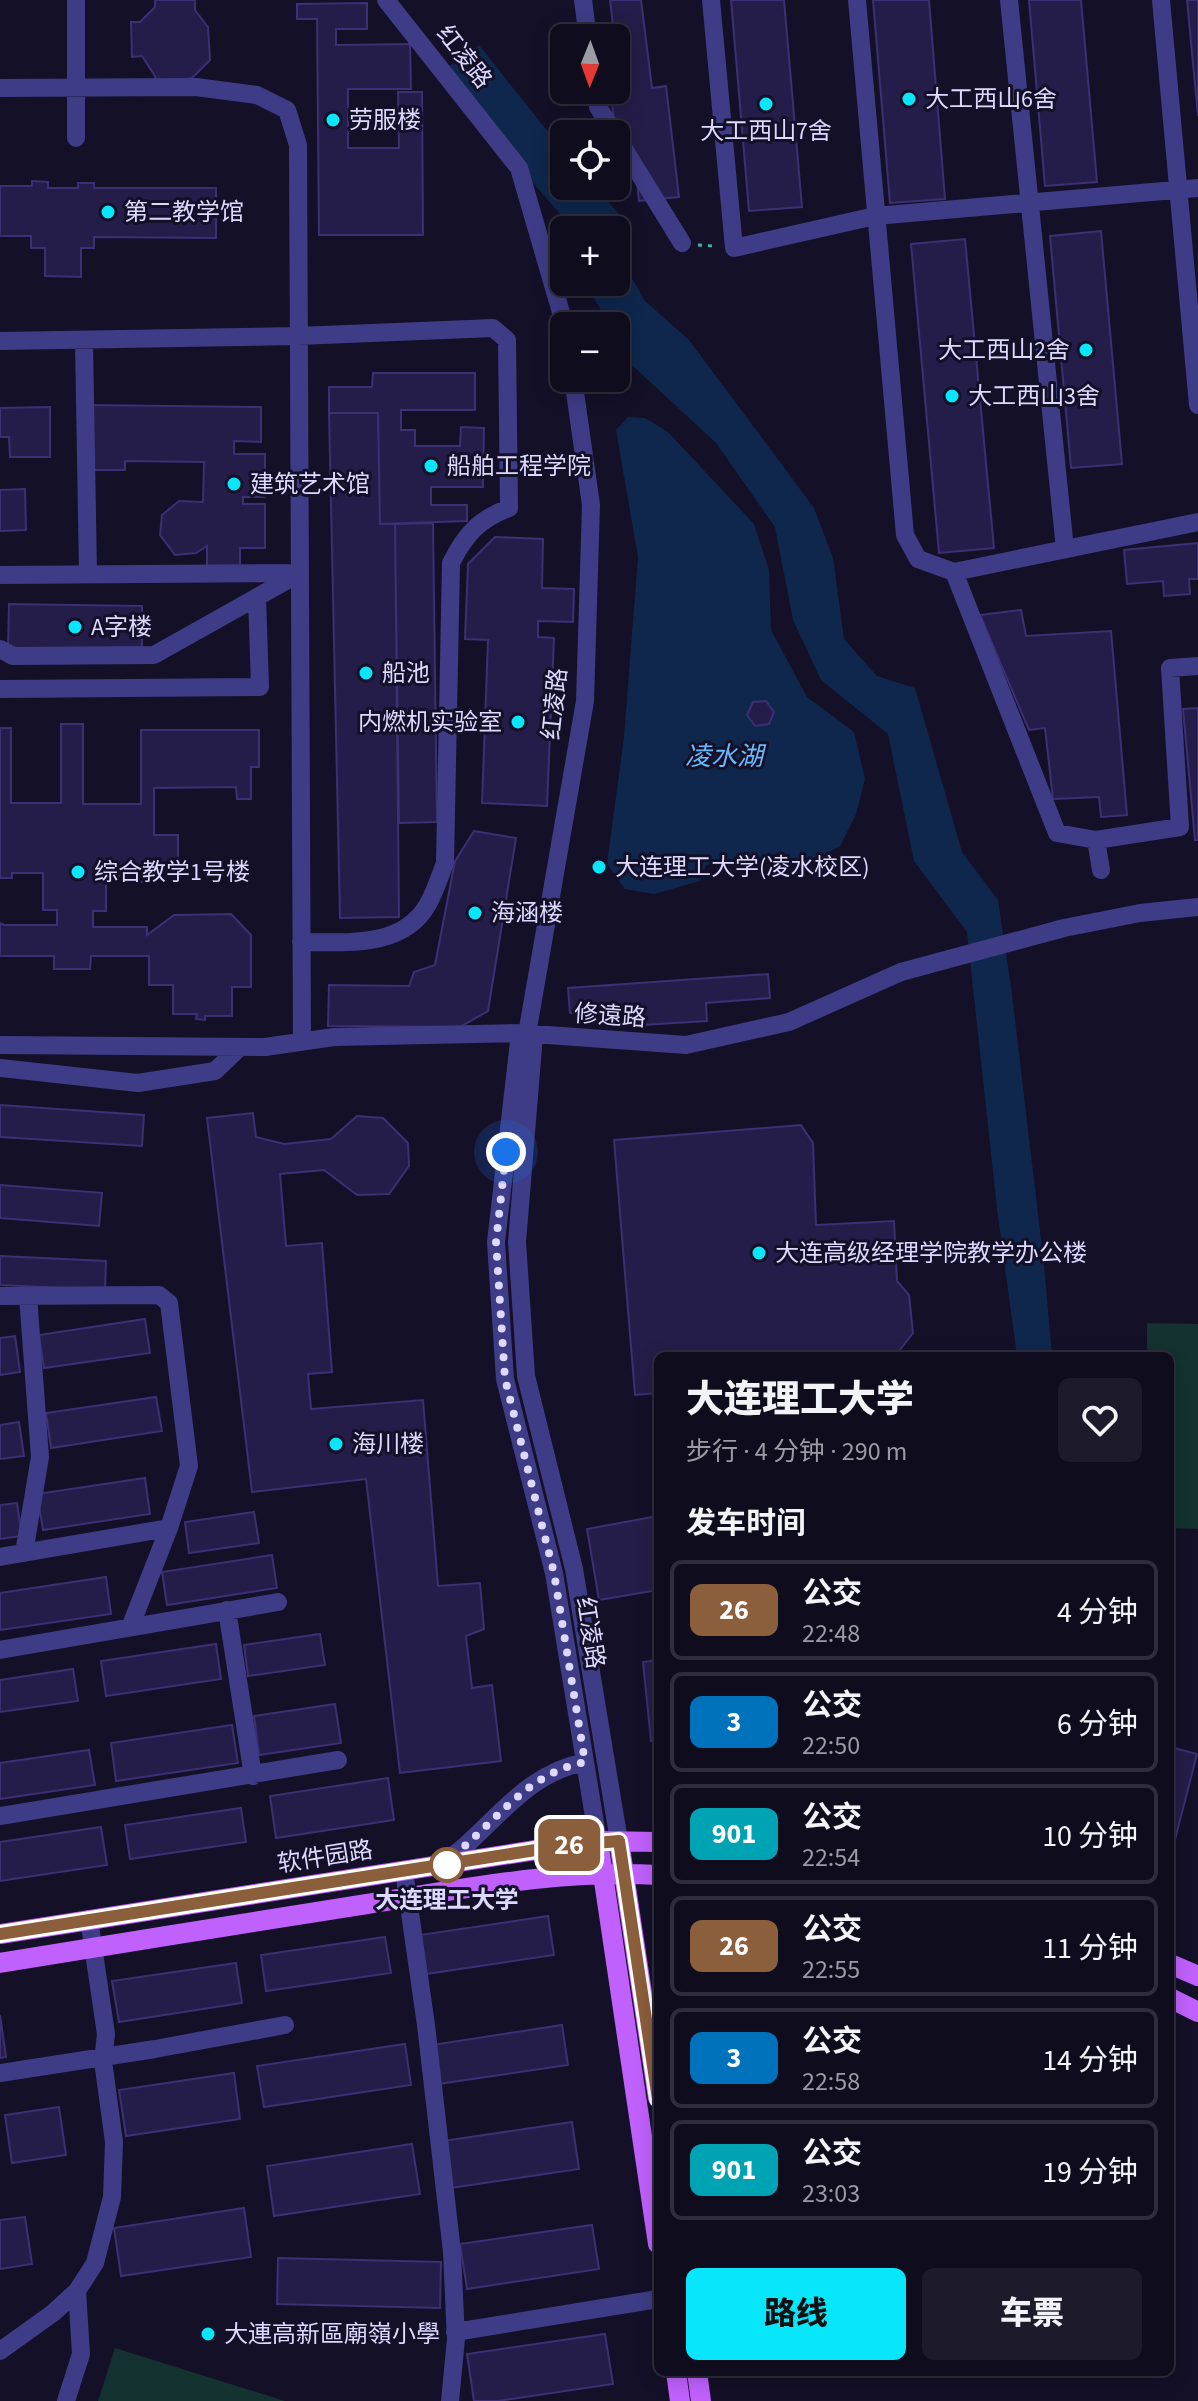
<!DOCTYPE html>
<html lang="zh">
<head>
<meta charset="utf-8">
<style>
	:root { --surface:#0f0c1e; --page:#1d1a2b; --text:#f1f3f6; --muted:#9b9ba4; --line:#2f2c3c; --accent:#07e6fb }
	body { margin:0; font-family:"Source Sans 3","Noto Sans SC",sans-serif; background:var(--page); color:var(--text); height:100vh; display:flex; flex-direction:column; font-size:30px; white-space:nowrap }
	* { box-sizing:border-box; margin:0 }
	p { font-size:26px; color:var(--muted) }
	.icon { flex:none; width:44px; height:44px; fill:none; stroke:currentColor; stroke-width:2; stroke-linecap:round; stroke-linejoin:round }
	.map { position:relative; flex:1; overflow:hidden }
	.details { position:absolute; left:654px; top:1352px; width:520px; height:1024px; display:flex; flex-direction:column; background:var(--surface); border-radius:12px; box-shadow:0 4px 20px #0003,0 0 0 2px var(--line) }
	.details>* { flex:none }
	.badge { padding:0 16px; border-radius:12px; font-size:28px; line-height:52px }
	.needle { width:52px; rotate:181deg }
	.controls { position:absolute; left:550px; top:24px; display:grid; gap:16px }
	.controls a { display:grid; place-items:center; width:80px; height:80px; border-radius:12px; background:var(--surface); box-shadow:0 4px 20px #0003,0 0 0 2px var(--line); font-size:40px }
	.you { position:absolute; width:40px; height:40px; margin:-20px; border:6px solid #fff; border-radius:50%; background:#1a73e8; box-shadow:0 0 0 12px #1a73e833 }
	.map>.badge { position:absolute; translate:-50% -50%; box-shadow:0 0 0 4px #fff }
	h2 { padding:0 32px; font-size:30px; line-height:72px }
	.round { display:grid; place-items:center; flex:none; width:84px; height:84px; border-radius:12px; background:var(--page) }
	.overview { display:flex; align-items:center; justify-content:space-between; height:136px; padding:0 32px }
	h1 { font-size:38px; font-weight:800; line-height:60px }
	.cta { display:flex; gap:16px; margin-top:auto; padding:16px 32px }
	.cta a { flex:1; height:92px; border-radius:12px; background:var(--accent); color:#111; font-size:32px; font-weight:800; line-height:92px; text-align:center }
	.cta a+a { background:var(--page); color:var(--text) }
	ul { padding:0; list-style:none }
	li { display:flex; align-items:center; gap:24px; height:100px; margin:0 16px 12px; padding:0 16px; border:4px solid var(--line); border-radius:12px }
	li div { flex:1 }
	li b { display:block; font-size:30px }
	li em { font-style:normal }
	li .badge { min-width:88px; font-weight:700; text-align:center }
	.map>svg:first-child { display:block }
	.green { fill:#133230 }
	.water { fill:#0f274d }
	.building { fill:#251d49; stroke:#3c2f74; stroke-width:2 }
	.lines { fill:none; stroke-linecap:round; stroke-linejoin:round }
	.path { stroke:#32b9af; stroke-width:3; stroke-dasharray:4 6; stroke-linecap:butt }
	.minor { stroke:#3e3c86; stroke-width:18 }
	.major { stroke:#c061fd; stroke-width:20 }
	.line-casing { stroke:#fff; stroke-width:18 }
	.line { stroke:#8b5e3c; stroke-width:12 }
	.walk { stroke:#dcd8fe; stroke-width:8; stroke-dasharray:0 14.4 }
	.poi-dot { fill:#07e6fb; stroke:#141028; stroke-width:3 }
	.stop-dot { fill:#fff; stroke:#8b5e3c; stroke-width:4 }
	.labels { text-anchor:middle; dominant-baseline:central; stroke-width:6; stroke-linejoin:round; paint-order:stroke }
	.street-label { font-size:24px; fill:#dcd8fe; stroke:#141028 }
	.poi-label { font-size:24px; fill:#dcd8fe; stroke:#141028; text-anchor:start }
	.stop-label { font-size:24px; font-weight:bold; fill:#dcd8fe; stroke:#141028 }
	.water-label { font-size:26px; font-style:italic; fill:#67bafd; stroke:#141028 }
</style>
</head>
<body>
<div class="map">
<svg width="1198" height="2401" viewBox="0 0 1198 2401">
	<rect width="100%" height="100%" fill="#141028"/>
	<path class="green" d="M1147 1323 1198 1324V1529L1170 1528V1356H1147Z
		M115 2348 285 2401H98Z"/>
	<path class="water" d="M479 45 564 152V186H594L627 223 616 235V230H574L438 74Z
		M616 251 645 301 689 340 814 508 833 558 844 639 877 676 915 688 962 852 998 900 1012 994 1044 1265 1052 1356H1017L997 1209 967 932 914 861 888 734 821 680 793 620 775 527 716 443 633 366 616 336V326H610L594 298 593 282H616Z
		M628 417 645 418 668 432 754 524 769 570 771 630 807 697 854 732 865 779 856 814 840 846 815 860 783 869 782 861 737 858 706 865 700 881 654 894 625 889 607 864 624 737 638 557 616 430Z"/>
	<path class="building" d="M155 0H195V10L208 27 210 60 192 78 155 86V76L142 56 132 57 131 22H140L155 7Z
		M610 0H641L652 88 666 86 679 197 639 201 635 164 619 165 611 95 621 94Z
		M731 0H784L802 207 749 211Z
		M873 0H929L945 199 890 203Z
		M1029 0H1081L1097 182 1045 186Z
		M1187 0H1198V116Z
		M367 3V29H336V45L410 44 411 89H348V148H399L398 92H422L423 235H319L317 19H297V4Z
		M32 181 48 182V188H78V183H94V188H216V238L94 237V248H81V277L45 276V248H31V236H0V186H32Z
		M1101 231 1122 464 1071 468 1050 236Z
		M965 239 994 548 939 553 911 244Z
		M373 373H475V410H401V430H415V446H460L461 427 484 428 483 487H431V505H467V521L380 524 378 413H329V387H372Z
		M87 405 261 407V442L234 441V454H265V497H243V504H265V548H240V566H207V546L196 553 175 555 160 535 162 515 179 501 203 502 204 462 125 461V470H87Z
		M50 407V457H10L9 437H0V408Z
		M329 413H378L380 524H395L399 917 340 918Z
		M25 489 26 530 0 531V490Z
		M433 523 437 822 399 823 395 524Z
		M495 537 543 539 542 588 574 589 573 622 538 621V637L554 638 547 806 482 803 488 640 465 639 468 564Z
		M1198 543V579H1189L1190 594 1164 596 1163 581 1127 584 1124 550Z
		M9 604 142 606V649L8 648Z
		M1021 610 1026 636 1111 631 1127 815 1101 817 1099 797 1053 799 1045 728 1029 730 980 615Z
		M766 701 774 712 769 724 755 726 747 715 753 702Z
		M1198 708V840H1195L1183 709Z
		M61 724H83V804H141V730H259V767H251V799H237L236 787 154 788V835H178V872H157V882H139V876H106V911H93V927H147V935L174 915 231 914 251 935V987H232V1016H205V1020L196 1019 197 1014H173V985H149V956H91L90 969H54V956H0V923L4 925H57V910H43V873H12V878H0V728H11V803H61Z
		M474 831 516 838 488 1011 460 1027 328 1026 329 985 409 986 414 972 435 965 455 861Z
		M768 974 770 998 706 1003 707 1021 643 1025 642 1008 570 1013 568 988Z
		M0 1105 144 1115 142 1146 0 1137Z
		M253 1113 256 1137 284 1144 331 1139 357 1116 383 1118 408 1143 409 1166 389 1194 357 1195 324 1170 280 1174 286 1246 322 1243 332 1372 308 1374 311 1409 423 1400 438 1586 480 1583 484 1629 466 1636 472 1688 492 1685 501 1761 400 1773 366 1479 252 1492 207 1118Z
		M801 1125 813 1143 816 1225 894 1221 897 1281 909 1295 913 1333 899 1351 844 1356H658V1393L635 1395 614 1140Z
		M0 1185 102 1193 99 1226 0 1218Z
		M0 1256 106 1261 105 1290 0 1285Z
		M145 1319 150 1353 44 1368 39 1335Z
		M15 1336 20 1372 0 1375V1338Z
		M156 1397 162 1431 51 1448 46 1413Z
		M19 1422 24 1456 0 1459V1425Z
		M145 1478 150 1514 43 1530 37 1494Z
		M17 1503 22 1536 0 1539V1505Z
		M254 1512 259 1543 189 1553 185 1522Z
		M658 1516V1590L599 1600 587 1529Z
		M272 1555 277 1588 167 1605 162 1572Z
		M106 1577 111 1614 0 1630V1593Z
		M320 1634 325 1665 248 1676 244 1645Z
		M216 1644 221 1679 106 1696 101 1661Z
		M658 1660V1741H651L643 1662Z
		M73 1669 78 1701 0 1712V1680Z
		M335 1704 341 1743 259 1755 254 1716Z
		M232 1725 238 1763 116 1781 111 1743Z
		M1170 1747 1197 1754 1170 1859Z
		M89 1750 95 1785 0 1799V1763Z
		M388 1778 394 1820 276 1838 270 1796Z
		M241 1808 246 1842 130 1859 125 1825Z
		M101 1827 107 1865 0 1881V1842Z
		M548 1916 554 1955 426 1974 420 1935Z
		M385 1937 391 1973 266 1991 261 1955Z
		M236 1963 242 2003 119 2022 112 1981Z
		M0 2015 6 2057 0 2058Z
		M562 2025 568 2065 438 2084 432 2045Z
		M405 2044 411 2085 264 2107 257 2066Z
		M234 2073 240 2119 126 2136 119 2090Z
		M59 2107 66 2155 12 2163 5 2115Z
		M572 2122 579 2169 450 2188 443 2141Z
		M412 2144 420 2194 274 2216 267 2166Z
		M244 2208 251 2257 121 2276 114 2228Z
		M25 2217 32 2264 0 2269V2220Z
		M592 2225 599 2269 467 2289 460 2244Z
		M278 2258 441 2262 440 2308 277 2304Z
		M605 2334 613 2384 498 2401H474L467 2354Z"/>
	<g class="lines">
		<path class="path" d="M698 245 714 246"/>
		<path class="minor" d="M386 0 519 168 565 326
			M583 0 588 38
			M711 0 734 248 875 216 1198 188
			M857 0 905 535 918 559 954 572 1057 833 1096 840 1101 870
			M1009 0 1065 549
			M1161 0 1198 405
			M0 88 196 87 257 95 287 110 298 145 302 1041
			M595 90 598 107 615 134
			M616 136 682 243
			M76 138V0
			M0 341 299 336 493 328 507 340 509 508C479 519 465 535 451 563L445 863C440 876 435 892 428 904 403 949 345 942 301 942
			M84 341 88 574
			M954 572 1198 522
			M0 575 297 573
			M0 649 13 656 154 655 300 573
			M0 689 260 687 257 597
			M1096 840 1180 827 1170 668 1198 666
			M520 1033 496 1242 505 1379 554 1573 598 1841
			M527 1034 585 701 591 505 573 378
			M534 1035 517 1242 526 1376 574 1569 619 1841
			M0 1045 265 1047 334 1037 520 1033 686 1045 789 1022 901 972 1064 928 1140 913 1198 907
			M0 1068 138 1083 215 1071 240 1047
			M0 1296 159 1295 169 1303 189 1466 169 1528 131 1625
			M24 1553 40 1457 28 1296
			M0 1557 169 1528
			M227 1610 253 1776
			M0 1650 278 1602
			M0 1816 338 1760
			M440 1865C492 1831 519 1775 585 1762
			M404 1871 426 2025 452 2252 456 2339 450 2401
			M0 2073 155 2049 285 2025
			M455 2332 658 2299
			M0 2351 53 2313 77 2291 95 2263 112 2197 114 2142 103 2061 106 2034 89 1919
			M66 2401 81 2354 77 2291"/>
		<path class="major" d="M598 1841 658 2244
			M619 1841 658 2098
			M0 1934 561 1846 598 1841 658 1842
			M0 1963C122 1943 245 1923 367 1904 463 1889 561 1869 658 1875
			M1170 1964 1198 1976
			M1170 1998 1198 2012
			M676 2372 680 2401
			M697 2372 701 2401"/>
	</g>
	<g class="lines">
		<g class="line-casing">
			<path id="line" d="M0 1934 561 1846 619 1841 658 2099"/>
		</g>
		<use href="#line" class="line"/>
		<path class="walk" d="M447 1865 438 1866C491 1833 519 1775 585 1762L554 1573 505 1379 496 1242 506 1152"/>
	</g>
	<g class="poi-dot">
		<circle cx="909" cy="99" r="8"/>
		<circle cx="766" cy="104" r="8"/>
		<circle cx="333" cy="120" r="8"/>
		<circle cx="108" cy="212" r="8"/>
		<circle cx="1086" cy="350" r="8"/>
		<circle cx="952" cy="396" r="8"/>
		<circle cx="431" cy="466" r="8"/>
		<circle cx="234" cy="484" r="8"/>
		<circle cx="75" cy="627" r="8"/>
		<circle cx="366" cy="673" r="8"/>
		<circle cx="518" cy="722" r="8"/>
		<circle cx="599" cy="867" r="8"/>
		<circle cx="78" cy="872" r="8"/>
		<circle cx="475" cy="913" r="8"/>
		<circle cx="759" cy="1253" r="8"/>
		<circle cx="336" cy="1444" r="8"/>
		<circle cx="208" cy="2334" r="8"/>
	</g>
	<circle class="stop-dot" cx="447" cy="1865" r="16"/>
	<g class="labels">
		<g class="street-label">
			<text transform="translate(464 57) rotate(52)">红凌路</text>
			<text transform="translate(555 704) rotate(-84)">红凌路</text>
			<text transform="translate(610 1016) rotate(4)">修遠路</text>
			<text transform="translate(590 1633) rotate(81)">红凌路</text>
			<text transform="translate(325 1857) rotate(-9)">软件园路</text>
		</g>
		<g class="poi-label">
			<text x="925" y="99">大工西山6舍</text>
			<text x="349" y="120">劳服楼</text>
			<text x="766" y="131" text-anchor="middle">大工西山7舍</text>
			<text x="124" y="212">第二教学馆</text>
			<text x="1070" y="350" text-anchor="end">大工西山2舍</text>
			<text x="968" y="396">大工西山3舍</text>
			<text x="447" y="466">船舶工程学院</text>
			<text x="250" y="484">建筑艺术馆</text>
			<text x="91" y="627">A字楼</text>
			<text x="382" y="673">船池</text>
			<text x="502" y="722" text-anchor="end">内燃机实验室</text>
			<text x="615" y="867">大连理工大学(凌水校区)</text>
			<text x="94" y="872">综合教学1号楼</text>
			<text x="491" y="913">海涵楼</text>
			<text x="775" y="1253">大连高级经理学院教学办公楼</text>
			<text x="352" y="1444">海川楼</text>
			<text x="224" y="2334">大連高新區廟嶺小學</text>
		</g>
		<g class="stop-label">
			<text x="447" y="1900">大连理工大学</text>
		</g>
		<g class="water-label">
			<text x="724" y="756">凌水湖</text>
		</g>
	</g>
</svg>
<div class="controls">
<a><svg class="needle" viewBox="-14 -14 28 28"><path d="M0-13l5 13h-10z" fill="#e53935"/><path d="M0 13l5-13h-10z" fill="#9b9ba4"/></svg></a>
<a><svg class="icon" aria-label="locate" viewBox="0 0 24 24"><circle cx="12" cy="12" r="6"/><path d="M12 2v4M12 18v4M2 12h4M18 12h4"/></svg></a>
<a>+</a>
<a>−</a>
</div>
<div class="you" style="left:506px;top:1152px"></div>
<b class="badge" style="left:569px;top:1845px;background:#8b5e3c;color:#fff">26</b>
<section class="details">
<div class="overview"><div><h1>大连理工大学</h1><p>步行 · 4 分钟 · 290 m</p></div><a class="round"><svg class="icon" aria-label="heart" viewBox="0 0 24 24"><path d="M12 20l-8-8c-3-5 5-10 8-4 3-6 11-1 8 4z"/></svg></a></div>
<h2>发车时间</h2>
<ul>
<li><span class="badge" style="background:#8b5e3c;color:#fff">26</span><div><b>公交</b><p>22:48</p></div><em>4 分钟</em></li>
<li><span class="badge" style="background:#0072bc;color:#fff">3</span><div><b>公交</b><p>22:50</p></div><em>6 分钟</em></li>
<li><span class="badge" style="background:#00a3b4;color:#fff">901</span><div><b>公交</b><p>22:54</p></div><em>10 分钟</em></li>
<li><span class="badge" style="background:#8b5e3c;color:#fff">26</span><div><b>公交</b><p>22:55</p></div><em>11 分钟</em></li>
<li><span class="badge" style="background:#0072bc;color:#fff">3</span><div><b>公交</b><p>22:58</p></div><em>14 分钟</em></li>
<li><span class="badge" style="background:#00a3b4;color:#fff">901</span><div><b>公交</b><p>23:03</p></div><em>19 分钟</em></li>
</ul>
<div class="cta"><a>路线</a><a>车票</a></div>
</section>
</div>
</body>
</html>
